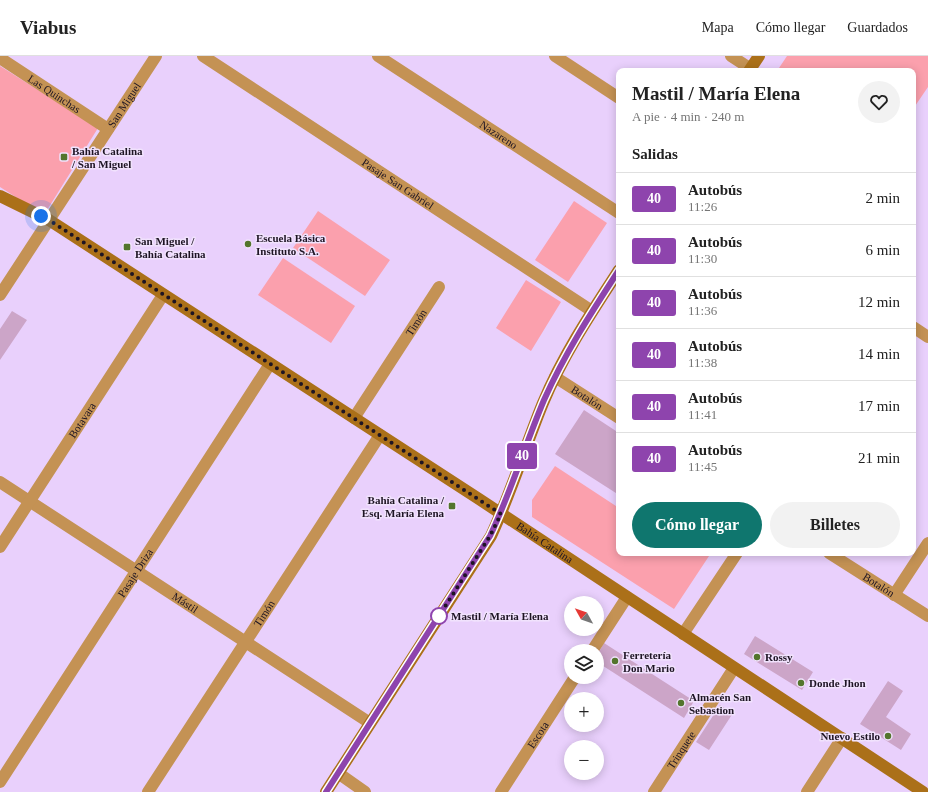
<!DOCTYPE html>
<html lang="es">
<head>
<meta charset="utf-8">
<style>
	:root { --surface:#fff; --page:#f2f2f2; --text:#222; --muted:#767676; --line:#e0e0e0; --accent:#0f766e }
	body { margin:0; font-family:Georgia,serif; background:var(--page); color:var(--text); height:100vh; display:flex; flex-direction:column; font-size:15px; white-space:nowrap }
	* { box-sizing:border-box; margin:0 }
	p { font-size:13px; color:var(--muted) }
	.icon { flex:none; width:22px; height:22px; fill:none; stroke:currentColor; stroke-width:2; stroke-linecap:round; stroke-linejoin:round }
	.map { position:relative; flex:1; overflow:hidden }
	.drawer { position:absolute; left:616px; top:12px; width:300px; height:488px; display:flex; flex-direction:column; background:var(--surface); border-radius:8px; box-shadow:0 2px 10px #0003 }
	.drawer>* { flex:none }
	.badge { padding:0 8px; border-radius:3px; font-size:14px; line-height:26px }
	.needle { width:26px; rotate:310deg }
	.buttons { position:absolute; left:564px; top:540px; display:grid; gap:8px }
	.buttons a { display:grid; place-items:center; width:40px; height:40px; border-radius:50%; background:var(--surface); box-shadow:0 2px 10px #0003; font-size:20px }
	.you { position:absolute; width:20px; height:20px; margin:-10px; border:3px solid #fff; border-radius:50%; background:#1a73e8; box-shadow:0 0 0 6px #1a73e833 }
	.map>.badge { position:absolute; translate:-50% -50%; box-shadow:0 0 0 2px #fff }
	h2 { padding:0 16px; font-size:15px; line-height:36px }
	.round { display:grid; place-items:center; flex:none; width:42px; height:42px; border-radius:21px; background:var(--page) }
	.summary { display:flex; align-items:center; justify-content:space-between; height:68px; padding:0 16px }
	h1 { font-size:19px; font-weight:800; line-height:30px }
	.primary-button { display:flex; gap:8px; margin-top:auto; padding:8px 16px }
	.primary-button a { flex:1; height:46px; border-radius:24px; background:var(--accent); color:#fff; font-size:16px; font-weight:800; line-height:46px; text-align:center }
	.primary-button a+a { background:var(--page); color:var(--text) }
	ul { padding:0; list-style:none }
	li { display:flex; align-items:center; gap:12px; height:52px; padding:0 16px; border-top:1px solid var(--line) }
	li div { flex:1 }
	li b { display:block; font-size:15px }
	li em { font-style:normal }
	li .badge { min-width:44px; font-weight:700; text-align:center }
	header { display:flex; align-items:center; gap:24px; box-sizing:border-box; height:56px; padding:0 20px; background:var(--surface); border-bottom:1px solid var(--line) }
	header strong { font-size:19px }
	nav { display:flex; gap:22px; margin-inline-start:auto; font-size:14px }
	.map>svg:first-child { display:block }
	.green { fill:#fba0ad }
	.building { fill:#cca5c8 }
	.lines { fill:none; stroke-linecap:round; stroke-linejoin:round }
	.street { stroke:#c49254; stroke-width:12 }
	.secondary { stroke:#ab7019; stroke-width:12 }
	.line-casing { stroke:#fff; stroke-width:9 }
	.line { stroke:#8e44ad; stroke-width:6 }
	.walk { stroke:#1d1423; stroke-width:4; stroke-dasharray:0 7.2 }
	.poi-dot { fill:#53752c; stroke:#f1e2fd; stroke-width:1.5 }
	.stop-dot { fill:#fff; stroke:#8e44ad; stroke-width:2 }
	.labels { text-anchor:middle; dominant-baseline:central; stroke-width:3; stroke-linejoin:round; paint-order:stroke }
	.street-label { font-size:11px; fill:#1d1423; stroke:#f1e2fd }
	.poi-label { font-size:11px; font-weight:bold; fill:#1d1423; stroke:#f1e2fd; text-anchor:start }
	.stop-label { font-size:11px; font-weight:bold; fill:#1d1423; stroke:#f1e2fd; text-anchor:start }
</style>
</head>
<body>
<header>
<strong>Viabus</strong>
<nav><a>Mapa</a><a>Cómo llegar</a><a>Guardados</a></nav>
</header>
<div class="map">
<svg width="928" height="736" viewBox="0 0 928 736">
	<rect width="100%" height="100%" fill="#e9d0fc"/>
	<path class="green" d="M787 0H928V31L913 53V15H777Z
		M0 10 98 72 44 159 0 131Z
		M574 145 607 167 568 226 535 204Z
		M318 155 390 204 365 240 293 192Z
		M283 202 355 250 331 287 258 239Z
		M526 224 561 246 531 295 496 272Z
		M555 410 619 452V497H711L674 553 532 461V444Z"/>
	<path class="building" d="M12 255 27 264 0 304V273Z
		M584 354 619 377V439L555 398Z
		M755 580 813 616 802 634 744 598Z
		M604 587 694 645 684 662 597 606V599Z
		M888 625 903 635 886 661 911 678 901 694 860 668Z
		M720 649 733 657 709 694 696 686Z"/>
	<g class="lines">
		<g class="street">
			<path id="s1" d="M203 0 592 255"/>
			<path id="s2" d="M378 0 619 157"/>
			<path d="M555 0 619 42"/>
			<path d="M731 0 751 13"/>
			<path id="s3" d="M0 2 108 73"/>
			<path id="s4" d="M0 239 156 0"/>
			<path d="M913 271 928 281"/>
			<path id="s5" d="M555 321 619 362"/>
			<path id="s6" d="M354 362 439 231"/>
			<path id="s7" d="M0 426 370 667"/>
			<path id="s8" d="M0 491 163 239"/>
			<path id="s9" d="M829 497 928 560"/>
			<path d="M894 539 928 487"/>
			<path d="M683 578 737 497"/>
			<path d="M592 595 627 541"/>
			<path d="M338 717 365 736"/>
			<path id="s10" d="M0 726 270 308"/>
			<path id="s11" d="M148 736 380 379"/>
			<path id="s12" d="M501 736 575 621"/>
			<path id="s13" d="M654 736 734 612"/>
			<path d="M807 736 842 682"/>
		</g>
		<g class="secondary">
			<path d="M749 15 759 0"/>
			<path id="s14" d="M0 140 49 164 479 443 923 736"/>
			<path d="M326 736 491 480C511 437 525 391 543 347 563 299 591 257 619 214"/>
		</g>
	</g>
	<g class="lines">
		<g class="line-casing">
			<path id="line" d="M326 736 490 480C511 436 525 389 544 344 565 297 591 257 619 214"/>
		</g>
		<use href="#line" class="line"/>
		<path class="walk" d="M41 160 49 164 501 458 490 480 439 560"/>
	</g>
	<g class="poi-dot">
		<rect x="60" y="97" width="8" height="8" rx="2"/>
		<circle cx="248" cy="188" r="4"/>
		<rect x="123" y="187" width="8" height="8" rx="2"/>
		<rect x="448" y="446" width="8" height="8" rx="2"/>
		<circle cx="757" cy="601" r="4"/>
		<circle cx="615" cy="605" r="4"/>
		<circle cx="801" cy="627" r="4"/>
		<circle cx="681" cy="647" r="4"/>
		<circle cx="888" cy="680" r="4"/>
	</g>
	<circle class="stop-dot" cx="439" cy="560" r="8"/>
	<g class="labels">
		<g class="street-label">
			<text stroke="none"><textPath href="#s3" startOffset="65">Las Quinchas</textPath></text>
			<text stroke="none"><textPath href="#s4" startOffset="227">San Miguel</textPath></text>
			<text stroke="none"><textPath href="#s2" startOffset="144">Nazareno</textPath></text>
			<text stroke="none"><textPath href="#s1" startOffset="233">Pasaje San Gabriel</textPath></text>
			<text stroke="none"><textPath href="#s6" startOffset="114">Timón</textPath></text>
			<text stroke="none"><textPath href="#s5" startOffset="38">Botalón</textPath></text>
			<text stroke="none"><textPath href="#s8" startOffset="151">Botavara</textPath></text>
			<text stroke="none"><textPath href="#s14" startOffset="646">Bahía Catalina</textPath></text>
			<text stroke="none"><textPath href="#s10" startOffset="249">Pasaje Driza</textPath></text>
			<text stroke="none"><textPath href="#s9" startOffset="59">Botalón</textPath></text>
			<text stroke="none"><textPath href="#s7" startOffset="221">Mástil</textPath></text>
			<text stroke="none"><textPath href="#s11" startOffset="213">Timón</textPath></text>
			<text stroke="none"><textPath href="#s12" startOffset="68">Escota</textPath></text>
			<text stroke="none"><textPath href="#s13" startOffset="50">Trinquete</textPath></text>
		</g>
		<g class="poi-label">
			<text x="72" y="95">Bahía Catalina<tspan x="72" dy="13">/ San Miguel</tspan></text>
			<text x="256" y="182">Escuela Básica<tspan x="256" dy="13">Instituto S.A.</tspan></text>
			<text x="135" y="185">San Miguel /<tspan x="135" dy="13">Bahía Catalina</tspan></text>
			<text x="444" y="444" text-anchor="end">Bahía Catalina /<tspan x="444" dy="13">Esq. María Elena</tspan></text>
			<text x="623" y="599">Ferretería<tspan x="623" dy="13">Don Mario</tspan></text>
			<text x="765" y="601">Rossy</text>
			<text x="809" y="627">Donde Jhon</text>
			<text x="689" y="641">Almacén San<tspan x="689" dy="13">Sebastion</tspan></text>
			<text x="880" y="680" text-anchor="end">Nuevo Estilo</text>
		</g>
		<g class="stop-label">
			<text x="451" y="560">Mastil / María Elena</text>
		</g>
	</g>
</svg>
<div class="buttons">
<a><svg class="needle" viewBox="-14 -14 28 28"><path d="M0-13l5 13h-10z" fill="#e53935"/><path d="M0 13l5-13h-10z" fill="#767676"/></svg></a>
<a><svg class="icon" aria-label="layers" viewBox="0 0 24 24"><path d="M12 4l9 5-9 5-9-5zM3 14l9 5 9-5"/></svg></a>
<a>+</a>
<a>−</a>
</div>
<div class="you" style="left:41px;top:160px"></div>
<b class="badge" style="left:522px;top:400px;background:#8e44ad;color:#fff">40</b>
<section class="drawer">
<div class="summary"><div><h1>Mastil / María Elena</h1><p>A pie · 4 min · 240 m</p></div><a class="round"><svg class="icon" aria-label="heart" viewBox="0 0 24 24"><path d="M12 20l-8-8c-3-5 5-10 8-4 3-6 11-1 8 4z"/></svg></a></div>
<h2>Salidas</h2>
<ul>
<li><span class="badge" style="background:#8e44ad;color:#fff">40</span><div><b>Autobús</b><p>11:26</p></div><em>2 min</em></li>
<li><span class="badge" style="background:#8e44ad;color:#fff">40</span><div><b>Autobús</b><p>11:30</p></div><em>6 min</em></li>
<li><span class="badge" style="background:#8e44ad;color:#fff">40</span><div><b>Autobús</b><p>11:36</p></div><em>12 min</em></li>
<li><span class="badge" style="background:#8e44ad;color:#fff">40</span><div><b>Autobús</b><p>11:38</p></div><em>14 min</em></li>
<li><span class="badge" style="background:#8e44ad;color:#fff">40</span><div><b>Autobús</b><p>11:41</p></div><em>17 min</em></li>
<li><span class="badge" style="background:#8e44ad;color:#fff">40</span><div><b>Autobús</b><p>11:45</p></div><em>21 min</em></li>
</ul>
<div class="primary-button"><a>Cómo llegar</a><a>Billetes</a></div>
</section>
</div>
</body>
</html>
